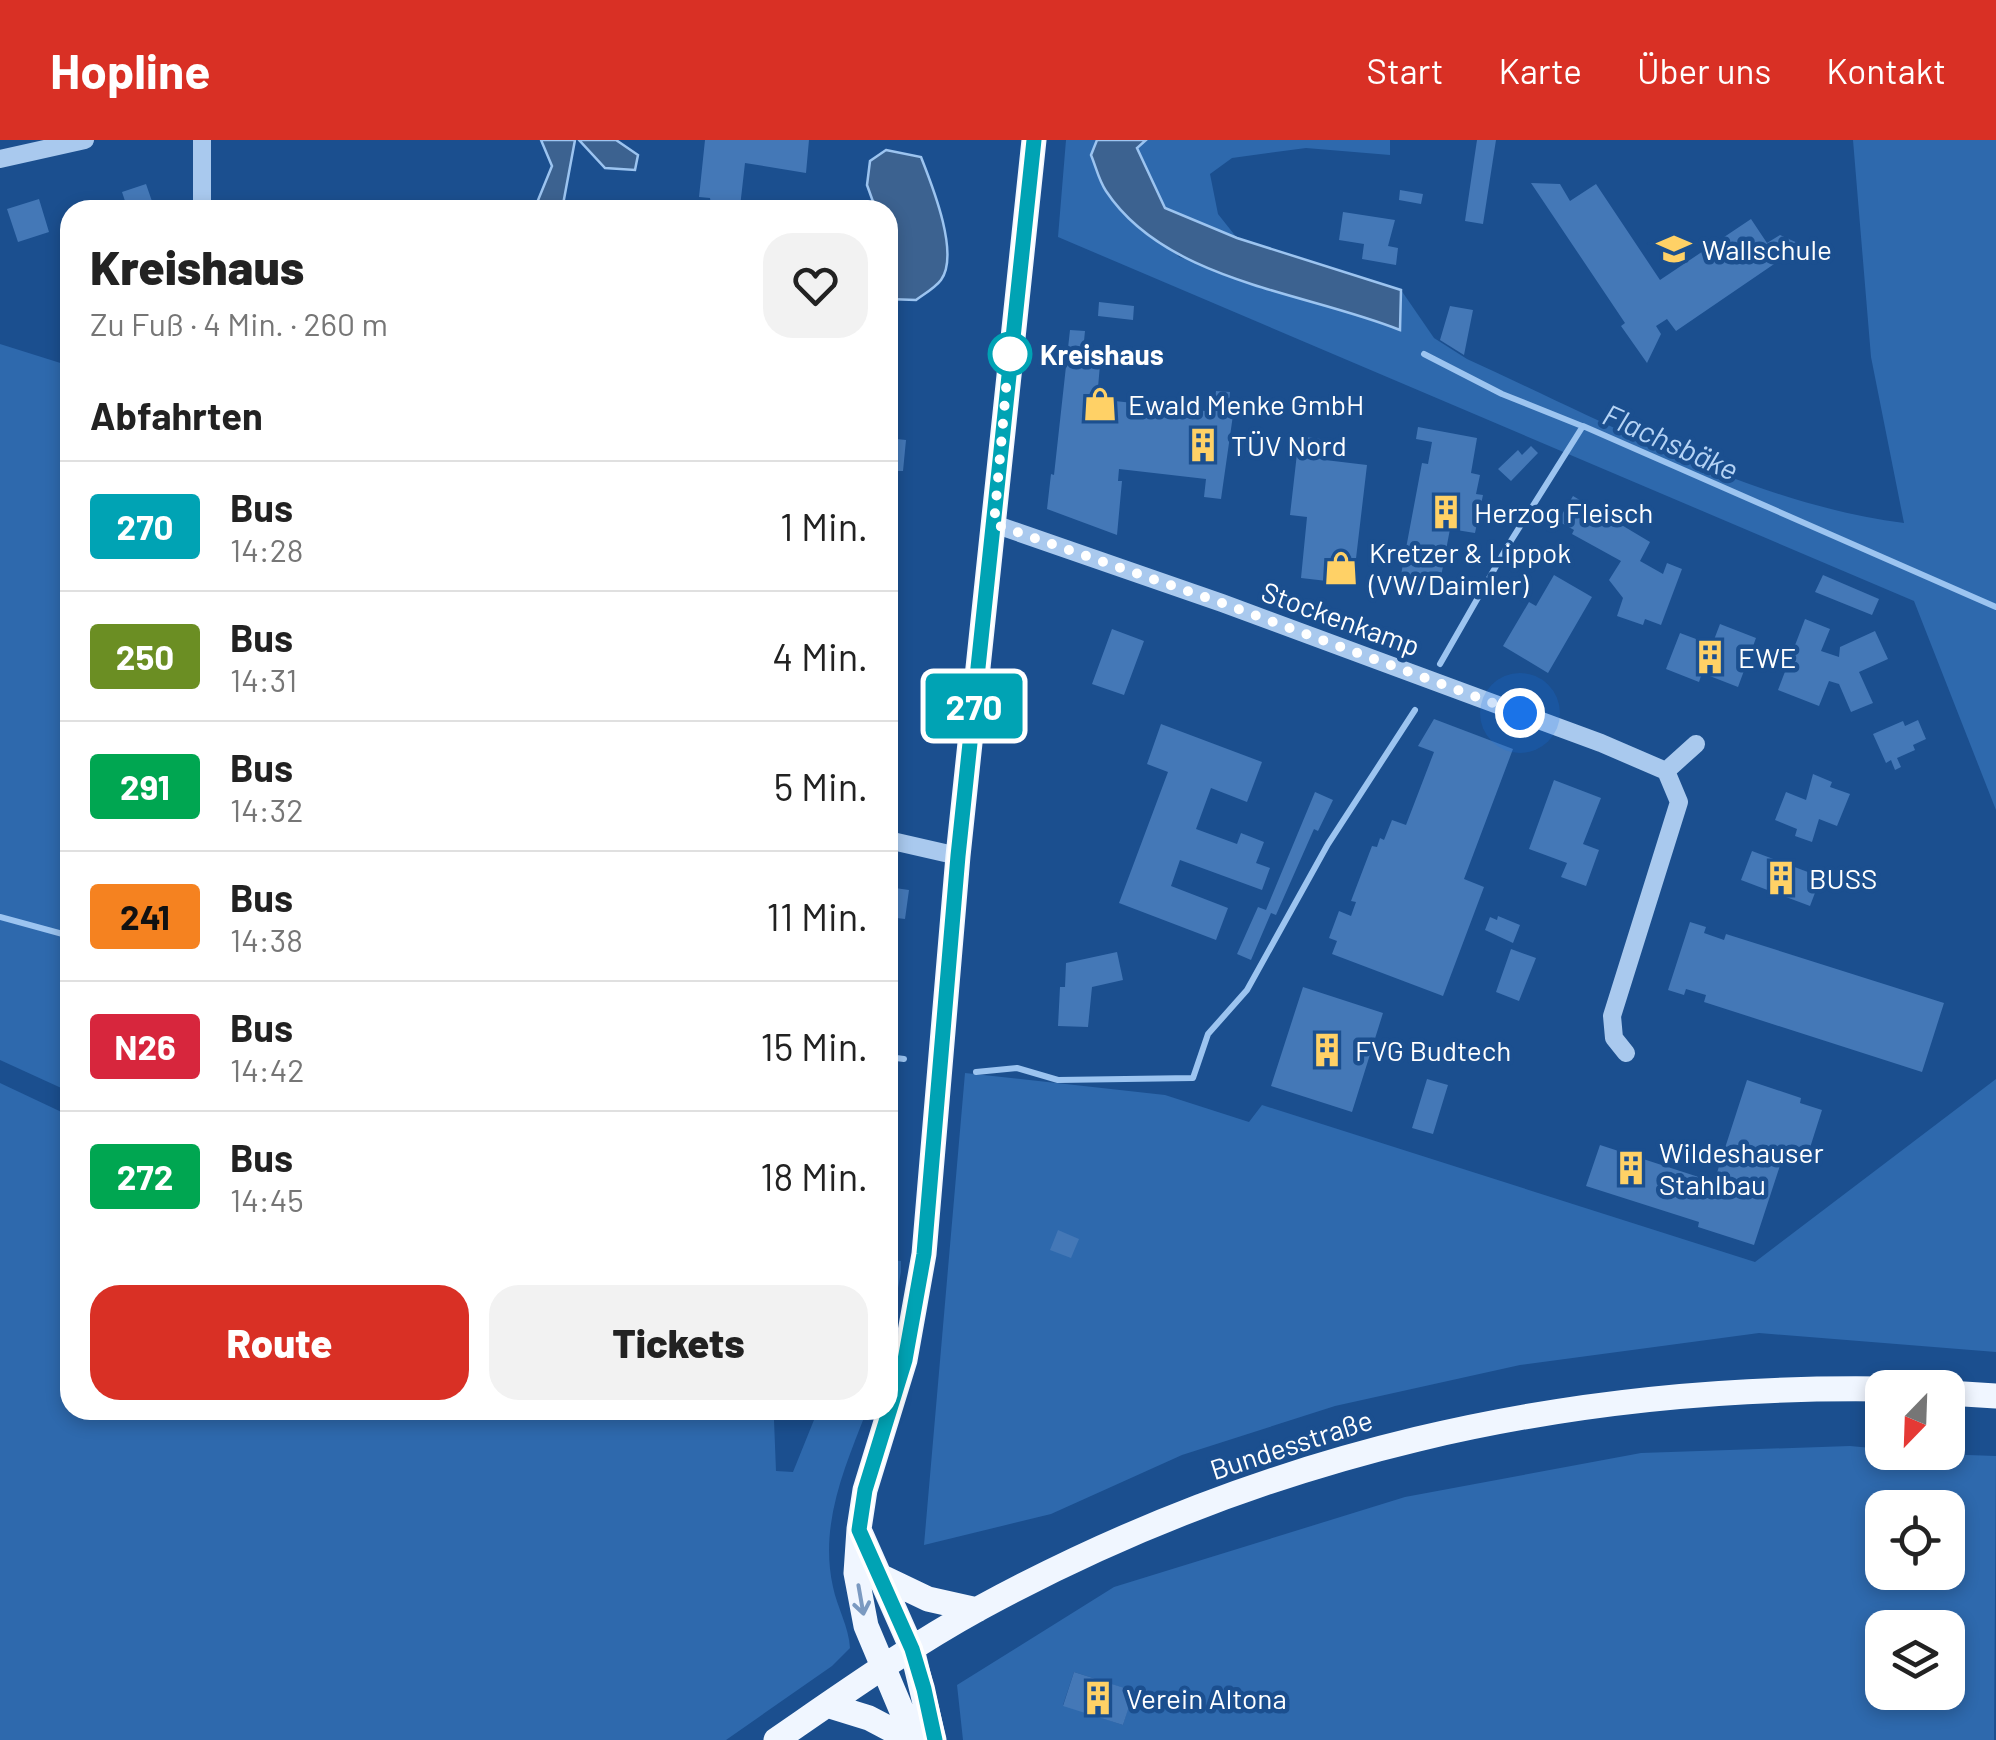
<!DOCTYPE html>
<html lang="de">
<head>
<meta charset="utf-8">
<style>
	:root { --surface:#fff; --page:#f2f2f2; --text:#222; --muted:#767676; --line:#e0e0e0; --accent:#d93025 }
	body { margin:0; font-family:Barlow,sans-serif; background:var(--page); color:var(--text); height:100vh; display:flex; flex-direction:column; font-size:38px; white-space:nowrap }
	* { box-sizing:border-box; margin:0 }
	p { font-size:32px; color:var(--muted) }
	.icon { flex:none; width:55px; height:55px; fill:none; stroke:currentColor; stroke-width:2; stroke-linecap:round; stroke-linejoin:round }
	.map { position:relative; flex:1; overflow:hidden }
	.panel { position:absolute; left:60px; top:60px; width:838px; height:1220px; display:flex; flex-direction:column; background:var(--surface); border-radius:30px; box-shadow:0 5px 15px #0003 }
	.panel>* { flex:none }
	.badge { padding:0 20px; border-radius:8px; font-size:35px; line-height:65px }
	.needle { width:65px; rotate:203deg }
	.fabs { position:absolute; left:1865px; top:1230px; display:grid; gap:20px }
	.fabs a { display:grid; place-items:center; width:100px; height:100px; border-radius:20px; background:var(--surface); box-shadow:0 5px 15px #0003; font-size:50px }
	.you { position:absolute; width:50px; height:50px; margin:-25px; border:8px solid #fff; border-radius:50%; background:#1a73e8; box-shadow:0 0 0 15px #1a73e833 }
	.map>.badge { position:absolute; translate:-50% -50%; box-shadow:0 0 0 5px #fff }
	h2 { padding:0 30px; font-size:38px; line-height:90px }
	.round { display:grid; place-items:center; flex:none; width:105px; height:105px; border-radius:30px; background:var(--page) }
	.overview { display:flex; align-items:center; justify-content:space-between; height:170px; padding:0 30px }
	h1 { font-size:48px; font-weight:800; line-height:75px }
	.primary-button { display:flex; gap:20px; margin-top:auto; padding:20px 30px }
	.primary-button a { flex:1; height:115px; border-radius:30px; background:var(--accent); color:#fff; font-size:40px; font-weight:800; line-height:115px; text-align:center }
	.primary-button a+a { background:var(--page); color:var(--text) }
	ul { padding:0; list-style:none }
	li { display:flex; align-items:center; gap:30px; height:130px; padding:0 30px; border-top:2px solid var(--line) }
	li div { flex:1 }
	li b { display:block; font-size:38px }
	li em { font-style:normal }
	li .badge { min-width:110px; font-weight:700; text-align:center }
	header { display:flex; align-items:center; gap:60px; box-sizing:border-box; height:140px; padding:0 50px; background:var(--accent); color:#fff }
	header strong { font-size:48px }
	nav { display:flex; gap:55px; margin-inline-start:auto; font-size:35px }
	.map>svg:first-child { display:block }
	.green { fill:#2e69ad; fill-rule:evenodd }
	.water { fill:#3c6290; stroke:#9cc4f0; stroke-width:2.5 }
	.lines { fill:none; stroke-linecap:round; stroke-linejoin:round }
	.stream { stroke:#9cc4f0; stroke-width:6 }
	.building { fill:#4478b7 }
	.minor { stroke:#a9c9ee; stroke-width:18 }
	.major { stroke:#f0f6ff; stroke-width:25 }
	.oneway { stroke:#7b9ac1 }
	.line-casing { stroke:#fff; stroke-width:22 }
	.line { stroke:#00a3b4; stroke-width:15 }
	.walk { stroke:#fff; stroke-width:10; stroke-dasharray:0 18 }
	.stop-dot { fill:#fff; stroke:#00a3b4; stroke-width:5 }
	.labels { text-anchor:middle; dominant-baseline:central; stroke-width:9; stroke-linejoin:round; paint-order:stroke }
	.poi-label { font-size:28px; fill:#fff; stroke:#1b4f8f; text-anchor:start }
	.stop-label { font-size:28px; font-weight:bold; fill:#fff; stroke:#1b4f8f; text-anchor:start }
	.street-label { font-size:28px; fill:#fff; stroke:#1b4f8f }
	.water-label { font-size:30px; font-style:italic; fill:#b5d3f5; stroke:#1b4f8f }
</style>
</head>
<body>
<header>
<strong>Hopline</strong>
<nav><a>Start</a><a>Karte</a><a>Über uns</a><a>Kontakt</a></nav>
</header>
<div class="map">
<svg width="1996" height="1600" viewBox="0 0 1996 1600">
	<rect width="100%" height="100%" fill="#1b4f8f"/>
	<path class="green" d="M1066 0H1097L1091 15 1179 117 1400 190 1401 150 1434 198 1467 219C1604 281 1754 364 1904 383L1871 217 1853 0H1996V670L1914 461 1058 97Z
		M1146 0H1390V15L1306 8 1232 18 1210 34 1218 74 1237 98 1165 67 1136 8Z
		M0 204 70 226V952L0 920Z
		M888 835 898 836 888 1006Z
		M965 933 1165 955 1249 982 1262 965 1755 1122 1996 939V1212L1759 1193 1520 1225 1335 1266 1182 1315 1051 1374 924 1405Z
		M0 943 70 976V1270H695L698 1273 774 1280 776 1331 793 1332 818 1270H867C845 1327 819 1384 833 1447 837 1467 849 1487 850 1508L832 1526 726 1600H0Z
		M888 1120 901 1121V1132L888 1202Z
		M1850 1306 1882 1309V1312L1996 1316 1994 1600H963L957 1545 1114 1447 1405 1357 1641 1313ZM1882 1368H1948V1432H1882ZM1882 1488H1948V1552H1882ZM1074 1532 1133 1551 1123 1585 1063 1565Z"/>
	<path class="water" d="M541 0H575L562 70H534L552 26Z
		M579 0H616L638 15 635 30 605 28Z
		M1097 0H1146L1137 8 1165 68 1237 98 1401 150 1400 190C1306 152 1166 142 1106 51 1099 41 1096 27 1091 15Z
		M886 10 921 17C932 45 960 114 941 140 935 148 924 154 916 160L888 159V70H876L867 45 870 21Z"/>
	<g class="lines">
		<path class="stream" d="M1424 214 1502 254 1582 286
			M1440 524 1507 407 1583 286 1996 467
			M0 777 70 796
			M888 917 904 919
			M976 932 1017 928 1058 940 1193 938 1208 894 1247 850 1328 704 1415 570"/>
	</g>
	<path class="building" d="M705 0H809L806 33 745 23 740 67 723 65 722 70H712L710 58 699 57Z
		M1477 0H1496L1483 84 1465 81Z
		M1531 43 1560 44 1570 61 1596 44 1660 140 1751 79 1767 103 1780 95 1802 105 1676 191 1667 179 1656 186 1661 194 1647 223 1621 186 1625 183Z
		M146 44 155 70H128L122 52Z
		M1400 50 1423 54 1421 64 1399 60Z
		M39 59 49 92 18 102 7 69Z
		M362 64 386 65V70H361Z
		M1343 72 1395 80 1388 106 1398 108 1396 125 1362 119 1364 104 1339 100Z
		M1099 162 1134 166 1133 180 1098 176Z
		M1450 166 1473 170 1464 215 1440 200Z
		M1070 190 1085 191 1083 211 1101 213 1097 259 1214 272 1216 251 1230 252 1228 275H1233L1221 359 1204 357 1206 339 1119 329 1118 341H1122L1117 395 1047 369 1051 334 1054 335Z
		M1418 287 1477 298 1471 333 1480 335 1476 354 1483 355 1475 393 1450 389 1440 442 1401 435 1422 323 1428 324 1432 302 1416 299Z
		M1299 296 1327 300 1325 320 1367 325 1353 444 1301 438 1307 377 1290 375Z
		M888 298 906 300 903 331H898L897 341 888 340Z
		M1531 306 1538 313 1511 341 1498 329 1518 310 1522 315Z
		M1573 356 1650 402 1640 421 1663 434 1667 423 1682 429 1661 485 1645 479 1643 485 1617 476 1623 458 1609 440 1621 421 1572 394 1574 390 1558 381Z
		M1554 435 1592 457 1548 533 1503 506 1529 462 1536 466Z
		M1823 435 1879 459 1872 475 1815 452Z
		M1805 479 1830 489 1821 511 1839 517 1840 507 1875 491 1888 519 1859 532 1873 563 1851 572 1839 544 1829 541 1819 566 1778 550Z
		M1720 484 1756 498 1738 547 1702 533 1699 542 1666 529 1680 493 1712 505Z
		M1112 489 1144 501 1124 555 1092 544Z
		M1434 579 1513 609 1464 739 1484 747 1443 856 1332 814 1337 801 1329 798 1339 771 1351 776 1356 762 1351 761 1372 706 1377 707 1380 698 1384 700 1392 680 1406 685 1434 612 1418 606Z
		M1918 580 1926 599 1913 605 1915 610 1897 618 1901 627 1895 630 1891 620 1886 623 1873 594 1903 581 1905 586Z
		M1161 584 1262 622 1247 662 1211 648 1196 689 1237 704 1241 693 1264 702 1256 723 1270 728 1262 750 1180 720 1171 746 1228 768 1216 800 1119 763 1168 632 1147 624Z
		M1813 634 1832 642 1830 647 1850 654 1837 686 1819 679 1812 702 1795 696 1797 689 1775 680 1786 652 1806 660Z
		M1554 640 1601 658 1583 704 1599 710 1586 746 1561 737 1567 723 1529 709Z
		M1315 652 1333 660 1318 691 1314 689 1276 775 1271 773 1251 820 1237 814 1258 767 1266 770Z
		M1752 711 1821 737 1810 766 1741 740Z
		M888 747 909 750 905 779 888 777Z
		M1498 776 1520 785 1513 803 1485 790 1490 777 1497 780Z
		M1690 782 1706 787 1704 793 1724 800 1726 794 1944 863 1922 932 1704 862 1706 855 1686 849 1684 855 1668 850Z
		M1511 809 1536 818 1519 861 1496 852Z
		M1117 812 1123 840 1092 847 1088 887 1058 886 1060 847H1065L1066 823Z
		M1303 847 1383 873 1352 972 1271 946Z
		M1427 939 1448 945 1433 994 1412 988Z
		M1747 940 1801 958 1800 963 1822 970 1808 1014 1786 1007 1754 1105 1698 1087 1699 1082 1586 1046 1600 1005 1714 1042Z
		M1058 1090 1079 1099 1071 1118 1050 1110Z
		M1074 1532 1134 1551 1123 1585 1063 1566Z"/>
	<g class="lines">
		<path class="minor" d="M202 0V70
			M0 19 85 0
			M994 384 1222 463 1601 603 1666 631 1696 604
			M888 700 958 716
			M1626 913 1614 898 1612 876 1679 662 1666 631"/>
		<path class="major" d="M1948 1253 1996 1256
			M861 1394 912 1509 934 1600
			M882 1437 928 1459 977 1470
			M827 1565 869 1578 911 1600
			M776 1600C843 1554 909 1507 980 1468 1263 1314 1561 1245 1882 1249
			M914 1600 866 1486 856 1433 859 1389 865 1350 905 1220 924 1114 958 716 1034 0"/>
	</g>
	<defs><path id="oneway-shaft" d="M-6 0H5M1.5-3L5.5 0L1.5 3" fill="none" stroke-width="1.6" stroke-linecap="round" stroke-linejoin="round" transform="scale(2.5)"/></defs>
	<use class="oneway" href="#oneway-shaft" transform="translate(861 1460) rotate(80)"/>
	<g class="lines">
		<g class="line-casing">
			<path id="line" d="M935 1600 924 1549 912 1509 859 1390 865 1350 905 1220 924 1114 958 716 1034 0"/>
		</g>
		<use href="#line" class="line"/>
		<path class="walk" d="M1010 214V204L994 384 1222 463 1520 573"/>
	</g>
	<defs>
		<g id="school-bare" transform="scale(2.7)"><path d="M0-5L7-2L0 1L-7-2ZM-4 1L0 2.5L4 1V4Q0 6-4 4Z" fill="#ffd166" stroke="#1b4f8f" stroke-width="2.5" paint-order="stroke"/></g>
		<g id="shop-bare" transform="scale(2.7)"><path d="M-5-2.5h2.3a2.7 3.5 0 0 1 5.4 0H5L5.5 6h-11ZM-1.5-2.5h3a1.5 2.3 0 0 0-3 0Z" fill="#ffd166" stroke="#1b4f8f" stroke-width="2.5" paint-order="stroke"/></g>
		<g id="building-bare" transform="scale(2.7)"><path d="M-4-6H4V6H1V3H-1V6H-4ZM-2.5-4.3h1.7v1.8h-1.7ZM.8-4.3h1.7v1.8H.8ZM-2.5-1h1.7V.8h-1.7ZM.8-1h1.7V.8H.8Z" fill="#ffd166" stroke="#1b4f8f" stroke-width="2.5" paint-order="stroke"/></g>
	</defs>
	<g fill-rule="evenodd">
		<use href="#school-bare" x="1674" y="109"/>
		<use href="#shop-bare" x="1100" y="264"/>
		<use href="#building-bare" x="1203" y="305"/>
		<use href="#building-bare" x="1446" y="372"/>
		<use href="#shop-bare" x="1341" y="428"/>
		<use href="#building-bare" x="1710" y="517"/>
		<use href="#building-bare" x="1781" y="738"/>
		<use href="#building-bare" x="1327" y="910"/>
		<use href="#building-bare" x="1631" y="1028"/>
		<use href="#building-bare" x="1098" y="1558"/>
	</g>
	<circle class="stop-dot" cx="1010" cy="214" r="20"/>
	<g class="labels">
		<g class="poi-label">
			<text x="1702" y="109">Wallschule</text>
			<text x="1128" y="264">Ewald Menke GmbH</text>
			<text x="1231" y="305">TÜV Nord</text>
			<text x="1474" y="372">Herzog Fleisch</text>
			<text x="1369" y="412">Kretzer &amp; Lippok<tspan x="1369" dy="32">(VW/Daimler)</tspan></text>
			<text x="1738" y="517">EWE</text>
			<text x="1809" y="738">BUSS</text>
			<text x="1355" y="910">FVG Budtech</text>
			<text x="1659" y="1012">Wildeshauser<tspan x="1659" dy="32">Stahlbau</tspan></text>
			<text x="1126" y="1558">Verein Altona</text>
		</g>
		<g class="stop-label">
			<text x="1040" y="214">Kreishaus</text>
		</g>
		<g class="street-label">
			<text transform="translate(1341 478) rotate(20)">Stockenkamp</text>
			<text transform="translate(1291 1304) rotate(-18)">Bundesstraße</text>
		</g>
		<g class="water-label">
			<text transform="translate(1671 301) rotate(24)">Flachsbäke</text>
		</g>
	</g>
</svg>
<div class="fabs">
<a><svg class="needle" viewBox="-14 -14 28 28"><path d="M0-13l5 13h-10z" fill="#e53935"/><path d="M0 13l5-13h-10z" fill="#767676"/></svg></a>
<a><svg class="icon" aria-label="locate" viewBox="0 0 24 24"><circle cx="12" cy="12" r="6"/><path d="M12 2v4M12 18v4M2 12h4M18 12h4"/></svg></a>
<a><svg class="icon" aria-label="layers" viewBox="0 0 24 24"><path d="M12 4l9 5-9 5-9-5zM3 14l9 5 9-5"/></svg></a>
</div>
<div class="you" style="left:1520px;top:573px"></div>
<b class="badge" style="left:974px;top:566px;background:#00a3b4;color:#fff">270</b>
<section class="panel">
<div class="overview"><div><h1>Kreishaus</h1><p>Zu Fuß · 4 Min. · 260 m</p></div><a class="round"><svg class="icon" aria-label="heart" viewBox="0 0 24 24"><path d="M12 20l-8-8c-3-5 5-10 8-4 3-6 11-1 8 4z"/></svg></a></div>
<h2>Abfahrten</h2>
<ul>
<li><span class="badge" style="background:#00a3b4;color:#fff">270</span><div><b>Bus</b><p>14:28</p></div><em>1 Min.</em></li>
<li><span class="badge" style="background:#6b8e23;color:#fff">250</span><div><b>Bus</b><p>14:31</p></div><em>4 Min.</em></li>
<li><span class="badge" style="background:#00a651;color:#fff">291</span><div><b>Bus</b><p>14:32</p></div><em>5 Min.</em></li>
<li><span class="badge" style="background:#f58220;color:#111">241</span><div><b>Bus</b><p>14:38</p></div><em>11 Min.</em></li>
<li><span class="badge" style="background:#d7263d;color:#fff">N26</span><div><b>Bus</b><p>14:42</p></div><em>15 Min.</em></li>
<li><span class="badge" style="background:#00a651;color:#fff">272</span><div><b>Bus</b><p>14:45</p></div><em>18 Min.</em></li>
</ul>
<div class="primary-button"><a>Route</a><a>Tickets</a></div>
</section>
</div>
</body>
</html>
